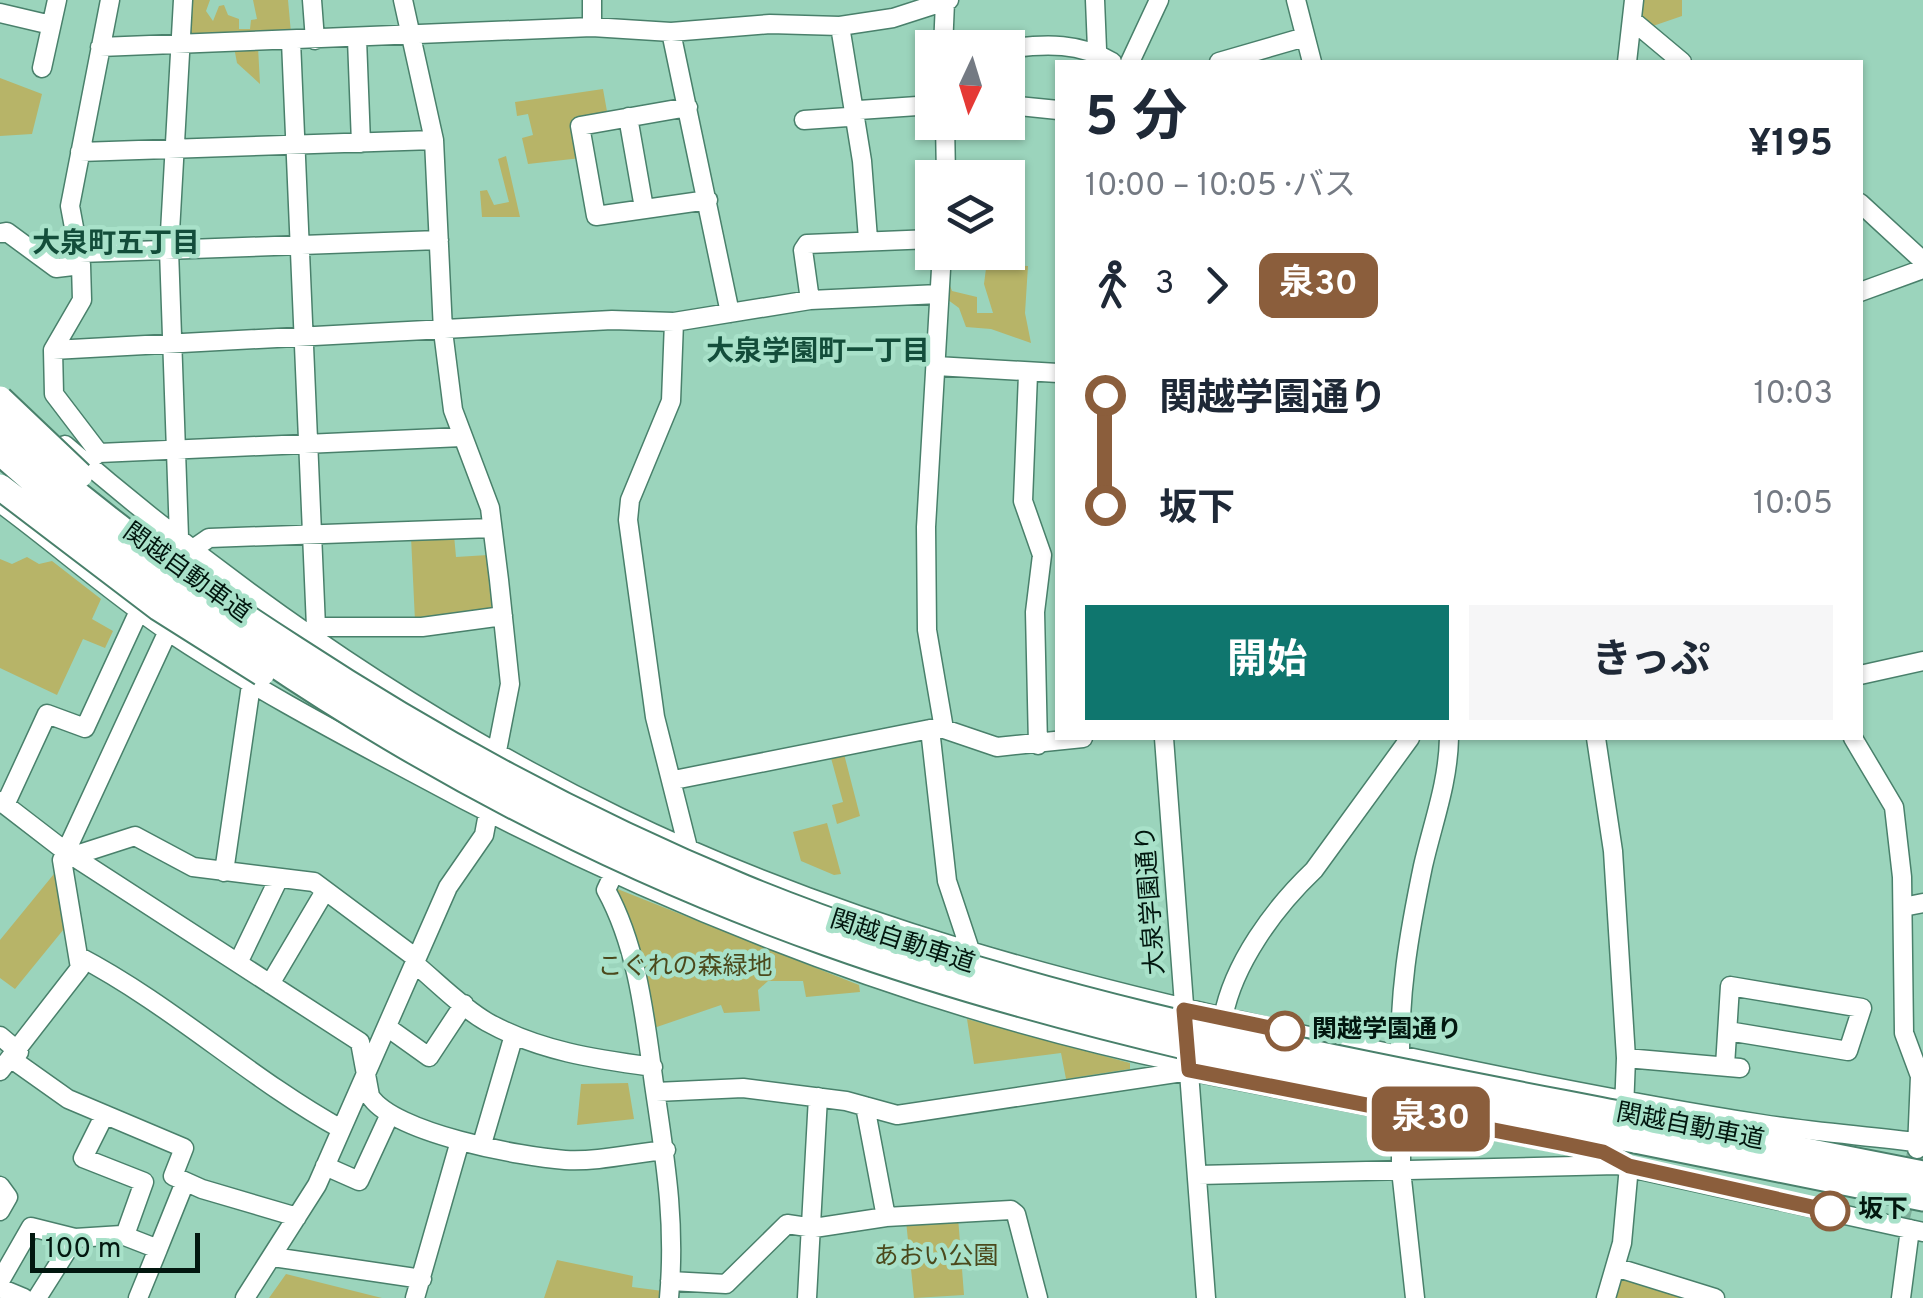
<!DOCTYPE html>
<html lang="ja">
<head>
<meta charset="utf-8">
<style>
	:root { --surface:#fff; --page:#f6f6f7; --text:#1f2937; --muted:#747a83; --accent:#0f766e }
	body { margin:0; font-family:Overpass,"Noto Sans JP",sans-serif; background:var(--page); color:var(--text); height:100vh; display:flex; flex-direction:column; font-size:38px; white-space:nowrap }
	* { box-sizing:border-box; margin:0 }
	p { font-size:32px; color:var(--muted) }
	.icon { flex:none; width:55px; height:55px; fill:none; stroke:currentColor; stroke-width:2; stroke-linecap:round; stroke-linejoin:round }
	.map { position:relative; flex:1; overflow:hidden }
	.side { position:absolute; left:1055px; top:60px; width:808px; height:680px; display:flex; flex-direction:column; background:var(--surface); border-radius:0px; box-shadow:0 2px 8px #0004 }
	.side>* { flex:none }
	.badge { padding:0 20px; border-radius:15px; font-size:35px; line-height:65px }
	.needle { width:65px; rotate:184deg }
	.buttons { position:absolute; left:915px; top:30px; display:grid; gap:20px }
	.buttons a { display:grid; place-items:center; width:110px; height:110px; border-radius:0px; background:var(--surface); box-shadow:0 2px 8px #0004; font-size:50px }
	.scale { position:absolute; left:30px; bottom:25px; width:170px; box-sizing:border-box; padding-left:10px; border:5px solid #02170f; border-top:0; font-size:28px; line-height:35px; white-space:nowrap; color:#02170f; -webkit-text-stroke:8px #a8e1c9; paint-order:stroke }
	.map>.badge { position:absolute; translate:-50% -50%; box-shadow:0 0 0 5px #fff }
	.legs { display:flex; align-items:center; gap:15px; height:110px; padding:0 30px; font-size:32px }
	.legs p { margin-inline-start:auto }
	.head { display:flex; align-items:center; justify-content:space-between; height:170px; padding:0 30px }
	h1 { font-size:55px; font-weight:700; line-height:75px }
	.cta { display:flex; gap:20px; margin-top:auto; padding:20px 30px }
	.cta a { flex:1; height:115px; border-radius:0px; background:var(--accent); color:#fff; font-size:40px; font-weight:700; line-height:115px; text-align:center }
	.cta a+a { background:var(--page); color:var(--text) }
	ul { padding:0 30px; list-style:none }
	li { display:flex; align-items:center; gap:35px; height:110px; font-size:38px }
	li i { display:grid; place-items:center; width:15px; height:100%; margin:0 12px; background:currentColor }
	li i::after { content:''; width:25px; height:25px; margin:-12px; border:8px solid; border-radius:50%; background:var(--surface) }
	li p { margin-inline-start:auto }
	li:first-child i { background:linear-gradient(#0000 50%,currentColor 0) }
	li:last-child i { background:linear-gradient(currentColor 50%,#0000 0) }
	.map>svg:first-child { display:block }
	.green { fill:#b7b468 }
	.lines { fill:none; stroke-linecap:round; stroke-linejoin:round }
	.minor-tunnel { stroke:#7cae99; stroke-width:18; stroke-dasharray:18 9; stroke-linecap:butt }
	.minor-casing { stroke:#49806b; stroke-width:21 }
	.highway-casing { stroke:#49806b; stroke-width:29 }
	.minor { stroke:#fff; stroke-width:18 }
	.highway { stroke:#fff; stroke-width:25 }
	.highway-bridge-casing { stroke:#49806b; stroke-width:29; stroke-linecap:butt }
	.highway-bridge { stroke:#fff; stroke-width:25 }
	.line-1-casing { stroke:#fff; stroke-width:22 }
	.line-1 { stroke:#8b5e3c; stroke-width:15 }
	.stop-1-dot { fill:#fff; stroke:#8b5e3c; stroke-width:5 }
	.labels { text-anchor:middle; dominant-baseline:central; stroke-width:9; stroke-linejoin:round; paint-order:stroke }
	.street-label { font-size:25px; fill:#02170f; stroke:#a8e1c9 }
	.park-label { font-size:25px; fill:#4b491c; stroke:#a8e1c9 }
	.stop-label { font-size:25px; font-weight:bold; fill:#02170f; stroke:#a8e1c9; text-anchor:start }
	.neighbourhood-label { font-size:28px; font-weight:bold; fill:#134d3a; stroke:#a8e1c9 }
</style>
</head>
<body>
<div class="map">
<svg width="1923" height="1298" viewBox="0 0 1923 1298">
	<rect width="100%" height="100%" fill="#9bd4bc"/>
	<path class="green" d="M186 0H210L206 11 213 21 219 6 224 5 228 15 239 19V29H250L251 20 257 19 253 0H288L291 33 190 41Z
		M1638 0H1682V16L1650 27 1637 16Z
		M234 47H258L260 84 237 63Z
		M0 78 42 94 32 134 0 136Z
		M603 89 608 117 579 122 581 158 528 164 522 138 533 135 528 114 517 116 515 102Z
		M506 156 520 217H482L480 191 487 190 494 205 509 202 498 159Z
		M988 253H1005V265L1028 266 1025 313 1031 343 991 329 966 327 959 308 944 297 946 275 952 291 977 297V313H993L984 284Z
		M454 535 456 557 488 555 496 609 415 621 411 537Z
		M27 557 39 564 52 561 101 599 92 619 113 631 105 648 83 639 57 695 0 668V559L12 564Z
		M844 754 860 816 837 824 832 805 843 802 831 758Z
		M827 823 841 874 834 875 801 861 793 832Z
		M58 869 68 924 15 989 0 978V940Z
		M615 888 859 985 860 992 806 997 803 981H768L758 990 760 1011 724 1013 721 1005 651 1029Z
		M967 1019 1130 1063V1069L1066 1079 1061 1053 974 1064Z
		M628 1083 634 1119 577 1125 581 1084Z
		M958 1217 964 1295 914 1298 906 1221Z
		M557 1260 633 1276 632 1287 663 1291 662 1298H544Z
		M286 1274 382 1298H269Z
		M1625 1276 1699 1298H1612L1618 1278Z"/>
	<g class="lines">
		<path class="minor-tunnel" d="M1901 1218 1917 1149"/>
		<g class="minor-casing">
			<path id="minor" d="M312 0 315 40
				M403 0 434 140 443 331 453 410 490 508 499 580 510 684 495 761
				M592 0V27
				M1095 0 1097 49
				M1296 0 1312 62
				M0 13 51 25
				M1633 21 1682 62
				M840 26 862 161 868 239
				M671 32 730 313
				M357 39 361 143
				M291 41 316 627 308 638
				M100 47 592 27 671 32 770 24 840 26 893 18 949 0
				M943 48 945 2
				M1008 49C1046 43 1081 43 1112 62
				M1130 62 1159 0
				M1219 62 1305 37
				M1627 62 1634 0
				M42 68 57 0
				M1008 105 1058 110
				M688 107 580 126 596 216 708 200
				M628 117 644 208
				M804 120 848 117 859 110 932 105
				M945 122 946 178
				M80 152 434 140
				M1860 203 1923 261
				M0 233 7 232 56 268 81 265 82 300 53 350 54 394 99 453
				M942 252 926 527 927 630 944 729
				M80 253 439 240
				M81 265 70 206 110 0
				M1860 292 1923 269
				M810 300 803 250 807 244 932 239
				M674 322 671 401 630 500 628 520 655 717 688 848
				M53 350 612 320 674 322 810 300 939 294
				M936 366 1058 373
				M1028 374 1023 501 1042 555 1035 612 1038 745
				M65 445C234 591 417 719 619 817 841 925 1083 988 1323 1039 1469 1070 1615 1101 1762 1124 1815 1132 1869 1136 1923 1143
				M78 468 99 453 462 437
				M0 503C57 545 110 592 169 632 247 684 329 728 412 772 655 904 910 1006 1182 1063L1189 1071
				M179 537 169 250 183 0
				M193 549 209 538 492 528
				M316 627H422L503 616
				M1860 675 1923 661
				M930 729 947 881 970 950
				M1164 738 1185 1018
				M1596 738 1613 851 1626 1058 1624 1110
				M1853 738 1894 807 1902 877 1904 1033 1920 1076 1917 1149
				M674 780 930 729H944L997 747 1083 738
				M0 801 65 851 360 1042 370 1096C393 1133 522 1157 565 1160 598 1162 634 1153 666 1150
				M5 805 47 714 85 728 139 611
				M73 856 135 836 193 867 314 882 416 958
				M224 872 251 685
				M613 875 606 890C638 948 645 1019 654 1084 665 1159 676 1221 669 1298
				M1903 907 1923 903
				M78 956C172 1005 249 1078 341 1129
				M238 963 279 878
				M414 963C437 982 461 1007 487 1022 539 1051 595 1059 653 1067
				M270 984 325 891
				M1223 1018C1233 964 1274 908 1314 870L1410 738
				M387 1027 429 1057 464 1004
				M0 1036 19 1052
				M1626 1058 1740 1068
				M1188 1059 1206 1298
				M13 1060 68 1099 184 1148 173 1176 202 1189 297 1217
				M1400 1066C1399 993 1408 938 1423 866 1433 822 1448 784 1449 738
				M1725 1066 1730 986 1862 1008 1848 1051 1728 1031
				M0 1071 80 968 62 860 168 631
				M656 1092 743 1088 846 1101 897 1115 1189 1071 1565 1144 1603 1153 1629 1166
				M1401 1102V1170L1415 1298
				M865 1106 886 1217 1011 1210 1016 1214 1038 1298
				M104 1116 83 1158 144 1182 125 1235
				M482 1144 514 1035
				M325 1166 359 1181 390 1114
				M1198 1175 1617 1165 1923 1232
				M0 1186 8 1197 0 1211
				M273 1257 422 1279
				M1615 1267 1715 1298
				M0 1281 31 1227 75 1238 122 1235 158 1249 185 1182
				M670 1281 726 1284 787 1224 814 1228 886 1217
				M0 1288 24 1298
				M37 1298 75 1238
				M138 1298 158 1249
				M245 1298 317 1185 448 887 484 835 493 787
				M415 1298 460 1141
				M807 1298 818 1097
				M1606 1298 1622 1243 1629 1166
				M1901 1298 1910 1229"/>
		</g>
		<g class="highway-casing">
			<path id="highway" d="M1639 1118 1923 1174
				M1635 1140 1923 1198"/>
		</g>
		<use href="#minor" class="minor"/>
		<use href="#highway" class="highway"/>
		<g class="highway-bridge-casing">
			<path id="highway-bridge" d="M0 399 80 475
				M0 426C89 511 192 583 296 650 438 743 587 823 744 888 1030 1005 1337 1059 1639 1118
				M0 452C239 665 526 836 828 943 1089 1036 1364 1086 1635 1140
				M0 487 159 608 262 673"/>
		</g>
		<use href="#highway-bridge" class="highway-bridge"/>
	</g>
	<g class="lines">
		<g class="line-1-casing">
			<path id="line-1" d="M1285 1031 1184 1010 1189 1070 1565 1144 1603 1152 1629 1166 1830 1211"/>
		</g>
		<use href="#line-1" class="line-1"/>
	</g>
	<g class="stop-1-dot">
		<circle cx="1285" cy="1031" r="18"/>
		<circle cx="1830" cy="1211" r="18"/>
	</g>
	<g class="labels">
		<g class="street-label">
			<text transform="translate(186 574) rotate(36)">関越自動車道</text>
			<text transform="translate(1152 900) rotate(-94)">大泉学園通り</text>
			<text transform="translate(902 943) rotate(18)">関越自動車道</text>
			<text transform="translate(1690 1128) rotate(11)">関越自動車道</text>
		</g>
		<g class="park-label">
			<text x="685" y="968">こぐれの森緑地</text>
			<text x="936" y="1258">あおい公園</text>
		</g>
		<g class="stop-label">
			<text x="1312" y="1031">関越学園通り</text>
			<text x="1858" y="1211">坂下</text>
		</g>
		<g class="neighbourhood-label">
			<text x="116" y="245">大泉町五丁目</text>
			<text x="818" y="353">大泉学園町一丁目</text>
		</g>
	</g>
</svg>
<div class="buttons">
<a><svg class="needle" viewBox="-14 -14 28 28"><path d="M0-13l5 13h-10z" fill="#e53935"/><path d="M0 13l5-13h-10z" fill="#747a83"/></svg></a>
<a><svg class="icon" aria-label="layers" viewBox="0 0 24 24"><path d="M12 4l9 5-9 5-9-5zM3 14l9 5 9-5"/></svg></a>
</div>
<div class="scale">100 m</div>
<b class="badge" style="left:1431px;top:1119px;background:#8b5e3c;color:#fff">泉30</b>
<section class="side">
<div class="head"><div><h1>5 分</h1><p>10:00 – 10:05 · バス</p></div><b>¥195</b></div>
<div class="legs"><svg class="icon" aria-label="walk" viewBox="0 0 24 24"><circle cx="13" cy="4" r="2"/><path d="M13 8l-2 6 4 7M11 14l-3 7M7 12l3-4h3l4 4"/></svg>3<svg class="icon" aria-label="forward" viewBox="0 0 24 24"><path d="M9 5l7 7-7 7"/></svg><b class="badge" style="background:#8b5e3c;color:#fff">泉30</b></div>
<ul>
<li><i style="color:#8b5e3c"></i><b>関越学園通り</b><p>10:03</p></li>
<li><i style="color:#8b5e3c"></i><b>坂下</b><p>10:05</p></li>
</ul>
<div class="cta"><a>開始</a><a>きっぷ</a></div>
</section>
</div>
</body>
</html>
